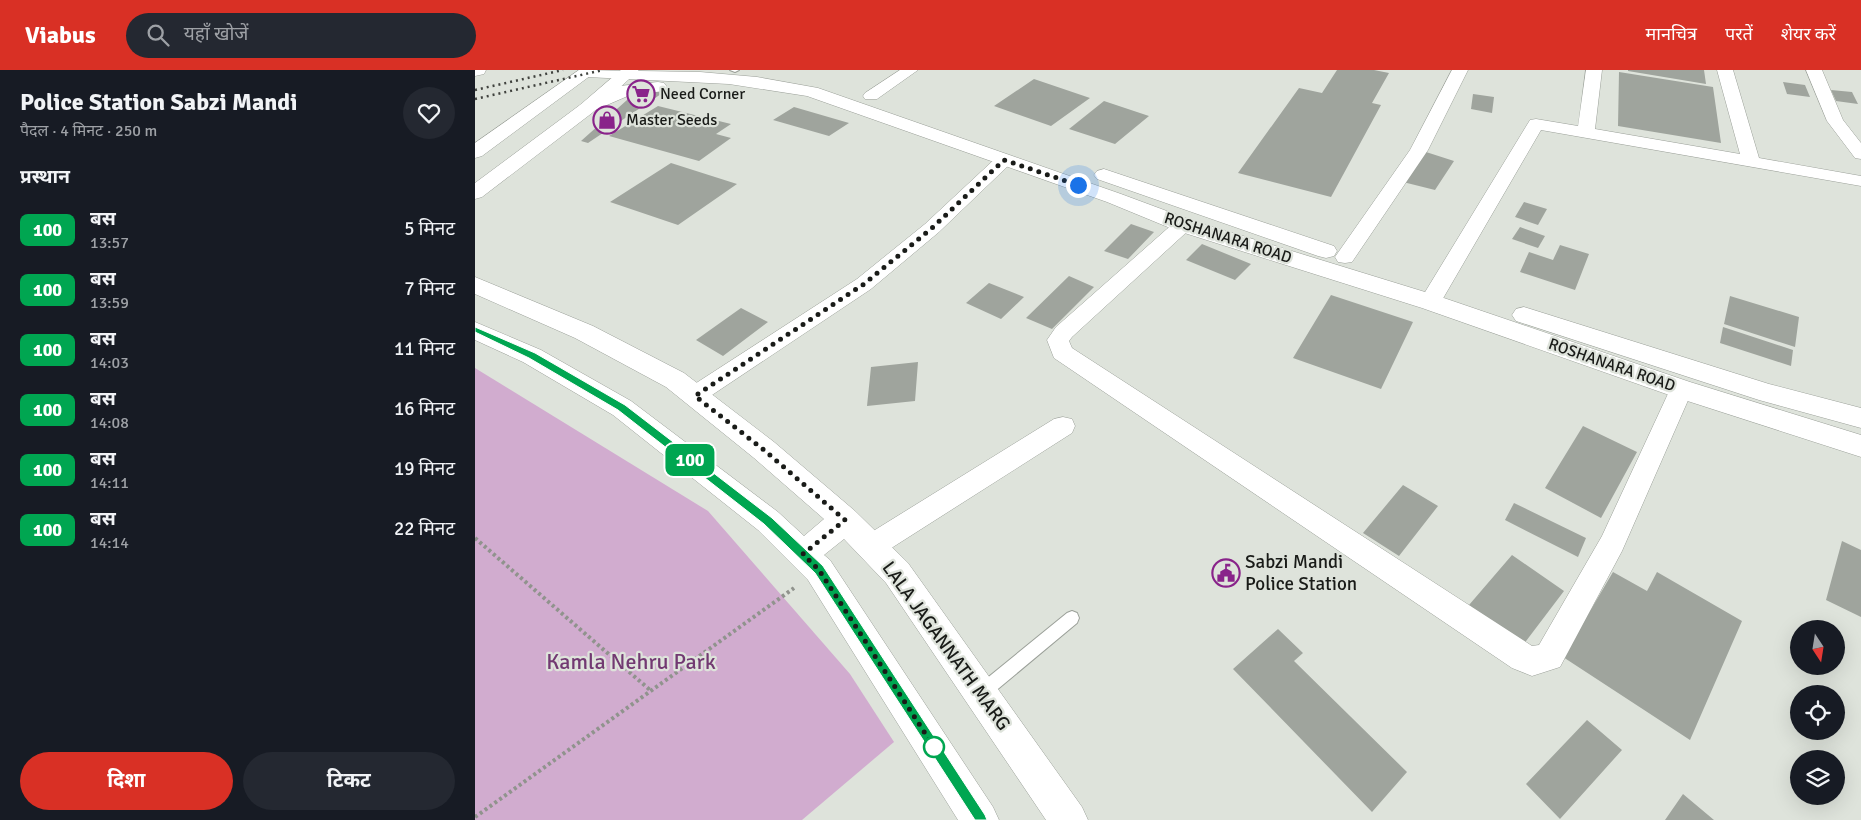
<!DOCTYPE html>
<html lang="hi">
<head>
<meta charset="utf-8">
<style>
	:root { --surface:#171b24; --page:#242831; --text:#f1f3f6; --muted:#9ea1a6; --accent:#d93025 }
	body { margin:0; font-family:Signika,"Noto Sans Devanagari",sans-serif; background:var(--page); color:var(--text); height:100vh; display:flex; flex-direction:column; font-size:19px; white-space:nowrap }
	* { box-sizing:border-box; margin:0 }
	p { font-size:16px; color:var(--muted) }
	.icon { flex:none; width:28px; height:28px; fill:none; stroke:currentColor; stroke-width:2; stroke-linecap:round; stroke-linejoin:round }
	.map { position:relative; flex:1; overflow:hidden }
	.side { display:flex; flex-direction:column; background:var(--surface); width:475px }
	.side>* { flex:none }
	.badge { padding:0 10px; border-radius:8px; font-size:18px; line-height:32px }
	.needle { width:32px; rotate:168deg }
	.buttons { position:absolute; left:1315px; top:550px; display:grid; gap:10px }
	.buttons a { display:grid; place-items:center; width:55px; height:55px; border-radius:50%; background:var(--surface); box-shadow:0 5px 20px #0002; font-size:25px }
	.you { position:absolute; width:25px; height:25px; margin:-12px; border:4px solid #fff; border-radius:50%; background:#1a73e8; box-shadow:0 0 0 8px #1a73e833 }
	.map>.badge { position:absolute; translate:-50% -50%; box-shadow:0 0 0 2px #fff }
	h2 { padding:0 20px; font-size:19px; line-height:45px }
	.round { display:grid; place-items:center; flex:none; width:52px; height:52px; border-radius:26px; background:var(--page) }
	.summary { display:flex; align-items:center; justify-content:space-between; height:85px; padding:0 20px }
	h1 { font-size:24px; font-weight:700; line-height:38px }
	.action { display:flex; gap:10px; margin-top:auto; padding:10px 20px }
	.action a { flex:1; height:58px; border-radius:30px; background:var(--accent); color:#fff; font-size:20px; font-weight:700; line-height:58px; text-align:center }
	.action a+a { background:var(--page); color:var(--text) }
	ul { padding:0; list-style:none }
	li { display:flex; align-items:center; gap:15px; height:60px; padding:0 20px }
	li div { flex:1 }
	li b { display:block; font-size:19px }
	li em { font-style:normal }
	li .badge { min-width:55px; font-weight:700; text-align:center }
	header { display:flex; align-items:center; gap:30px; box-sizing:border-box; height:70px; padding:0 25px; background:var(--accent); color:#fff }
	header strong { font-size:24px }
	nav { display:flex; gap:28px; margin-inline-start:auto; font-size:18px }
	.search { width:350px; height:45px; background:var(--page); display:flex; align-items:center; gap:12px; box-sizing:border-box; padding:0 18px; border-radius:28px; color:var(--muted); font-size:19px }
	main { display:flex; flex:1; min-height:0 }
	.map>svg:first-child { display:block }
	.green { fill:#d1accf }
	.building { fill:#9fa49d }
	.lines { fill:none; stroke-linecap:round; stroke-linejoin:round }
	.service-casing { stroke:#9ba099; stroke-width:2 }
	.minor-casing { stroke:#9ba099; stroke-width:1 }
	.tertiary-casing { stroke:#9ba099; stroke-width:1 }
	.secondary-casing { stroke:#9ba099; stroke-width:1 }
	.primary-casing { stroke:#9ba099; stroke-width:1 }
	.path { stroke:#90938d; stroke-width:4; stroke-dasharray:3 3; stroke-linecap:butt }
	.service { fill:#fff; fill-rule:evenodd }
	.minor { fill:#fff; fill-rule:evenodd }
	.tertiary { fill:#fff; fill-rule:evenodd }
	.secondary { fill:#fff; fill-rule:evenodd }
	.primary { fill:#fff; fill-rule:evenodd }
	.rail { stroke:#40423e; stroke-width:2.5; stroke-dasharray:2 4; stroke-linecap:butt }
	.line { fill:#00a651; stroke:#fff }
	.walk { stroke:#191b18; stroke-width:5; stroke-dasharray:0 9 }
	.stop-dot { fill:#fff; stroke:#00a651; stroke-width:2.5 }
	.labels { text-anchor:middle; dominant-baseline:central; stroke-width:4.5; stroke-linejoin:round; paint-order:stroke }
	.far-poi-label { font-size:16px; fill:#191b18; stroke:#dee3db; text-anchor:start }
	.far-street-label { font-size:16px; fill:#191b18; stroke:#dee3db }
	.poi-label { font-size:19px; fill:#191b18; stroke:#dee3db; text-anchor:start }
	.street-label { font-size:19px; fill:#191b18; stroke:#dee3db }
	.near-park-label { font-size:22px; fill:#723972; stroke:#dee3db }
</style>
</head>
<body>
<header>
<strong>Viabus</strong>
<div class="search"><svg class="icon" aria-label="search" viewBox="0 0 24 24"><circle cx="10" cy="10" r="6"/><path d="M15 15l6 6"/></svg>यहाँ खोजें</div>
<nav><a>मानचित्र</a><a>परतें</a><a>शेयर करें</a></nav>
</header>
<main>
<section class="side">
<div class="summary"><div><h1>Police Station Sabzi Mandi</h1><p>पैदल · 4 मिनट · 250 m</p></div><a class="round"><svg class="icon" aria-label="heart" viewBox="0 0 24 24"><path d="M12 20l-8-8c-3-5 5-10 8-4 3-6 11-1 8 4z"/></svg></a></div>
<h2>प्रस्थान</h2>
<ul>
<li><span class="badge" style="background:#00a651;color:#fff">100</span><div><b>बस</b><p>13:57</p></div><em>5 मिनट</em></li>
<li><span class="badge" style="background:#00a651;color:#fff">100</span><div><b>बस</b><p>13:59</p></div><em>7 मिनट</em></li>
<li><span class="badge" style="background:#00a651;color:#fff">100</span><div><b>बस</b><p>14:03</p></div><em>11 मिनट</em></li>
<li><span class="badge" style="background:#00a651;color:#fff">100</span><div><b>बस</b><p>14:08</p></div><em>16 मिनट</em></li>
<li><span class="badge" style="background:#00a651;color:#fff">100</span><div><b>बस</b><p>14:11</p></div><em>19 मिनट</em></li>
<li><span class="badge" style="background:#00a651;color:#fff">100</span><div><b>बस</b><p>14:14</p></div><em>22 मिनट</em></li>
</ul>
<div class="action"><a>दिशा</a><a>टिकट</a></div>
</section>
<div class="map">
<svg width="1386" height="750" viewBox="0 0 1386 750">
	<rect width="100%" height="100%" fill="#dee3db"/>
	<path class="green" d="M0 298 233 441 375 604 419 672 327 750H0Z"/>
	<path class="building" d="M862 0H899L914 3 897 33 906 35 856 127 763 103 824 18 847 23Z
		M1153 0H1229L1231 14 1153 1Z
		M1144 2 1238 17 1246 73 1143 56Z
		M559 9 615 28 576 56 519 36Z
		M1308 12 1330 15 1335 27 1312 24Z
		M1356 20 1377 22 1383 34 1361 31Z
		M161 22H189L113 73 106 71Z
		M998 24 1019 27 1017 43 996 39Z
		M629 31 674 46 640 74 594 59Z
		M183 36 256 54 241 64 256 68 224 91 134 66Z
		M319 37 374 53 354 66 298 50Z
		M951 82 979 91 960 120 928 112Z
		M196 93 262 114 203 155 135 132Z
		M1049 132 1072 139 1063 155 1040 147Z
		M656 154 679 162 653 189 629 181Z
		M1045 157 1070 166 1063 178 1037 169Z
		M727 174 776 194 760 210 711 190Z
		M1085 175 1114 184 1100 220 1045 202 1054 182 1078 190Z
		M594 206 619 217 577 259 551 248Z
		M514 213 549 227 526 249 491 233Z
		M856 225 938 252 906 319 818 288Z
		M1255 226 1324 247 1320 277 1249 254Z
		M266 238 293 252 248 286 221 270Z
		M1248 257 1318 280 1316 296 1245 273Z
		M443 292 440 331 392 336 396 297Z
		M1108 356 1162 382 1126 448 1070 418Z
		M928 415 963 436 924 486 888 463Z
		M1039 433 1111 468 1103 487 1030 450Z
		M1367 471 1386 480V547L1351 530Z
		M1037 485 1089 521 1048 575 994 535Z
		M1138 502 1172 521 1182 502 1267 551 1215 670 1088 587Z
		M803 559 828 583 819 591 932 702 897 742 758 599Z
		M1112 650 1147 680 1085 749 1051 714Z
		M1208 724 1239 750H1190Z"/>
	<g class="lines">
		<g class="service-casing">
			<path id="service" d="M255 0H264L260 2Z
				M597 541 602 543 604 548 602 553 512 628 506 631 500 628 498 623 500 618 592 543Z"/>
		</g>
		<g class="minor-casing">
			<path id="minor" d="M425 0H443L402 29H390L388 26 390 23Z
				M977 0H993L953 80 877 192 870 193 863 192 860 187 935 80Z
				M1111 0H1127L1120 59 1265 84 1242 0H1258L1284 88 1386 106V116L1066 60 963 237 955 239 947 237 944 232 1055 50 1061 49 1103 56Z
				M1331 0H1347L1368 50 1386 73V89L1380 88 1352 51Z
				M529 85 535 86 538 90 535 94 464 162 396 219 228 331 220 334 212 331 208 325 212 319 382 209 450 154 523 86Z
				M708 149 715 151 718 155 715 159 597 267 594 271 597 278 1057 576 1064 575 1127 466 1198 313 1206 310 1214 313 1218 319 1147 481 1085 597 1057 606 1037 598 579 288 572 270 581 257 701 151Z
				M588 347 597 349 600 356 597 363 407 484 397 488 387 484 383 476 387 468 579 349Z"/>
		</g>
		<g class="tertiary-casing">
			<path id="tertiary" d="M105 0 225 2 282 7 343 18 646 124 716 150 963 226 1215 312 1386 365V387L1197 326 947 238 700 160 632 132 332 26 254 14 112 7 106 6Z
				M183 12 189 13 192 17 189 21 155 25 111 44 105 43 102 39 105 35 145 16Z
				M629 99 859 176 862 181 859 186 851 188 843 186 622 109 619 105 622 101Z
				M1049 237 1294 314 1386 338V358L1284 330 1041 251 1037 245 1041 239Z"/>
		</g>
		<g class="secondary-casing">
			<path id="secondary" d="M104 0H123L7 86 0 88V73Z
				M146 0H164L117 43 7 127 0 129V113L105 35Z
				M0 207 118 256 209 303 299 372 380 441 433 493 607 737 613 750H571L411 513 369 469 349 485 355 490 518 737 524 750H483L333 510 283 460 138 345 48 292 0 270V252L66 280 156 331 303 442 329 466 349 449 279 388 191 317 100 268 0 224Z"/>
		</g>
		<g class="primary-casing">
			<path id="primary" d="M0 0H11L9 4 0 6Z"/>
		</g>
		<path class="path" d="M0 468 175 620
			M0 747 319 518"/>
		<use href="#service" class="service"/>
		<use href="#minor" class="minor"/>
		<use href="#tertiary" class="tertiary"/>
		<use href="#secondary" class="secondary"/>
		<use href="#primary" class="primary"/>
		<path class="rail" d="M0 20 88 0
			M0 29 128 0"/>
	</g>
	<path class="line" d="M0 257 60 283 150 335 297 448 348 496 510 745 512 750H500L340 503 289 454 143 340 54 288 0 262Z"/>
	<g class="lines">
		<path class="walk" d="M459 677 344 500 328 484 370 450 289 380 220 326 389 214 457 158 529 90 603 115"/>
	</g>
	<defs>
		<g id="supermarket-ring" transform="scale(1.4375)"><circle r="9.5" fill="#dee3db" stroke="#89238a" stroke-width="1.5"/><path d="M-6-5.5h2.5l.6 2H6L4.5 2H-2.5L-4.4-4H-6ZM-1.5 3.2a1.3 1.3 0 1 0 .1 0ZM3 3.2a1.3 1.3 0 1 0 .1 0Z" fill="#89238a"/></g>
		<g id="shop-ring" transform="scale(1.4375)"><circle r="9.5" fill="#dee3db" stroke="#89238a" stroke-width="1.5"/><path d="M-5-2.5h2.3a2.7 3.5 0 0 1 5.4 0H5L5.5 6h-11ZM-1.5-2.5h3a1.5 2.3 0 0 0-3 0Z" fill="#89238a"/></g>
		<g id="civic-ring" transform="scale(1.4375)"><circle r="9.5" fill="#dee3db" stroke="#89238a" stroke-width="1.5"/><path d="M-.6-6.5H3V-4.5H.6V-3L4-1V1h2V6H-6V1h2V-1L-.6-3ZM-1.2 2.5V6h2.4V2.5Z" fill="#89238a"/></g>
	</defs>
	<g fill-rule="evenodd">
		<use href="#supermarket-ring" x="166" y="24"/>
		<use href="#shop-ring" x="132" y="50"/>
		<use href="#civic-ring" x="751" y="503"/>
	</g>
	<circle class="stop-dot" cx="459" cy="677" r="10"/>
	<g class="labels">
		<g class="far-poi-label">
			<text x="185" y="24">Need Corner</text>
			<text x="151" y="50">Master Seeds</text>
		</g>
		<g class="far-street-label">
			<text transform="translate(753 168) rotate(18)">ROSHANARA ROAD</text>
			<text transform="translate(1137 295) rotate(19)">ROSHANARA ROAD</text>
		</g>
		<g class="poi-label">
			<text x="770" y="492">Sabzi Mandi<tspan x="770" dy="22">Police Station</tspan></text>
		</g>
		<g class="street-label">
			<text transform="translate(471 576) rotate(54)">LALA JAGANNATH MARG</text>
		</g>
		<g class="near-park-label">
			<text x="156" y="591">Kamla Nehru Park</text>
		</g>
	</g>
</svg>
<div class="buttons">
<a><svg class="needle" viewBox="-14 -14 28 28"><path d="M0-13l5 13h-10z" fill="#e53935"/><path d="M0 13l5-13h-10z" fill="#9ea1a6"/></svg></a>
<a><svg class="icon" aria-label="locate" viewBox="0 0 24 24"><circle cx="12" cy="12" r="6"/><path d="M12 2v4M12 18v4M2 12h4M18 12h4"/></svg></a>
<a><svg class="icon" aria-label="layers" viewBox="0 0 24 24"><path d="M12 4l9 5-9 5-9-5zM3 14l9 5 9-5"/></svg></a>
</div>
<div class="you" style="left:603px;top:115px"></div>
<b class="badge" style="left:215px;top:390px;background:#00a651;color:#fff">100</b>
</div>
</main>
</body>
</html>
